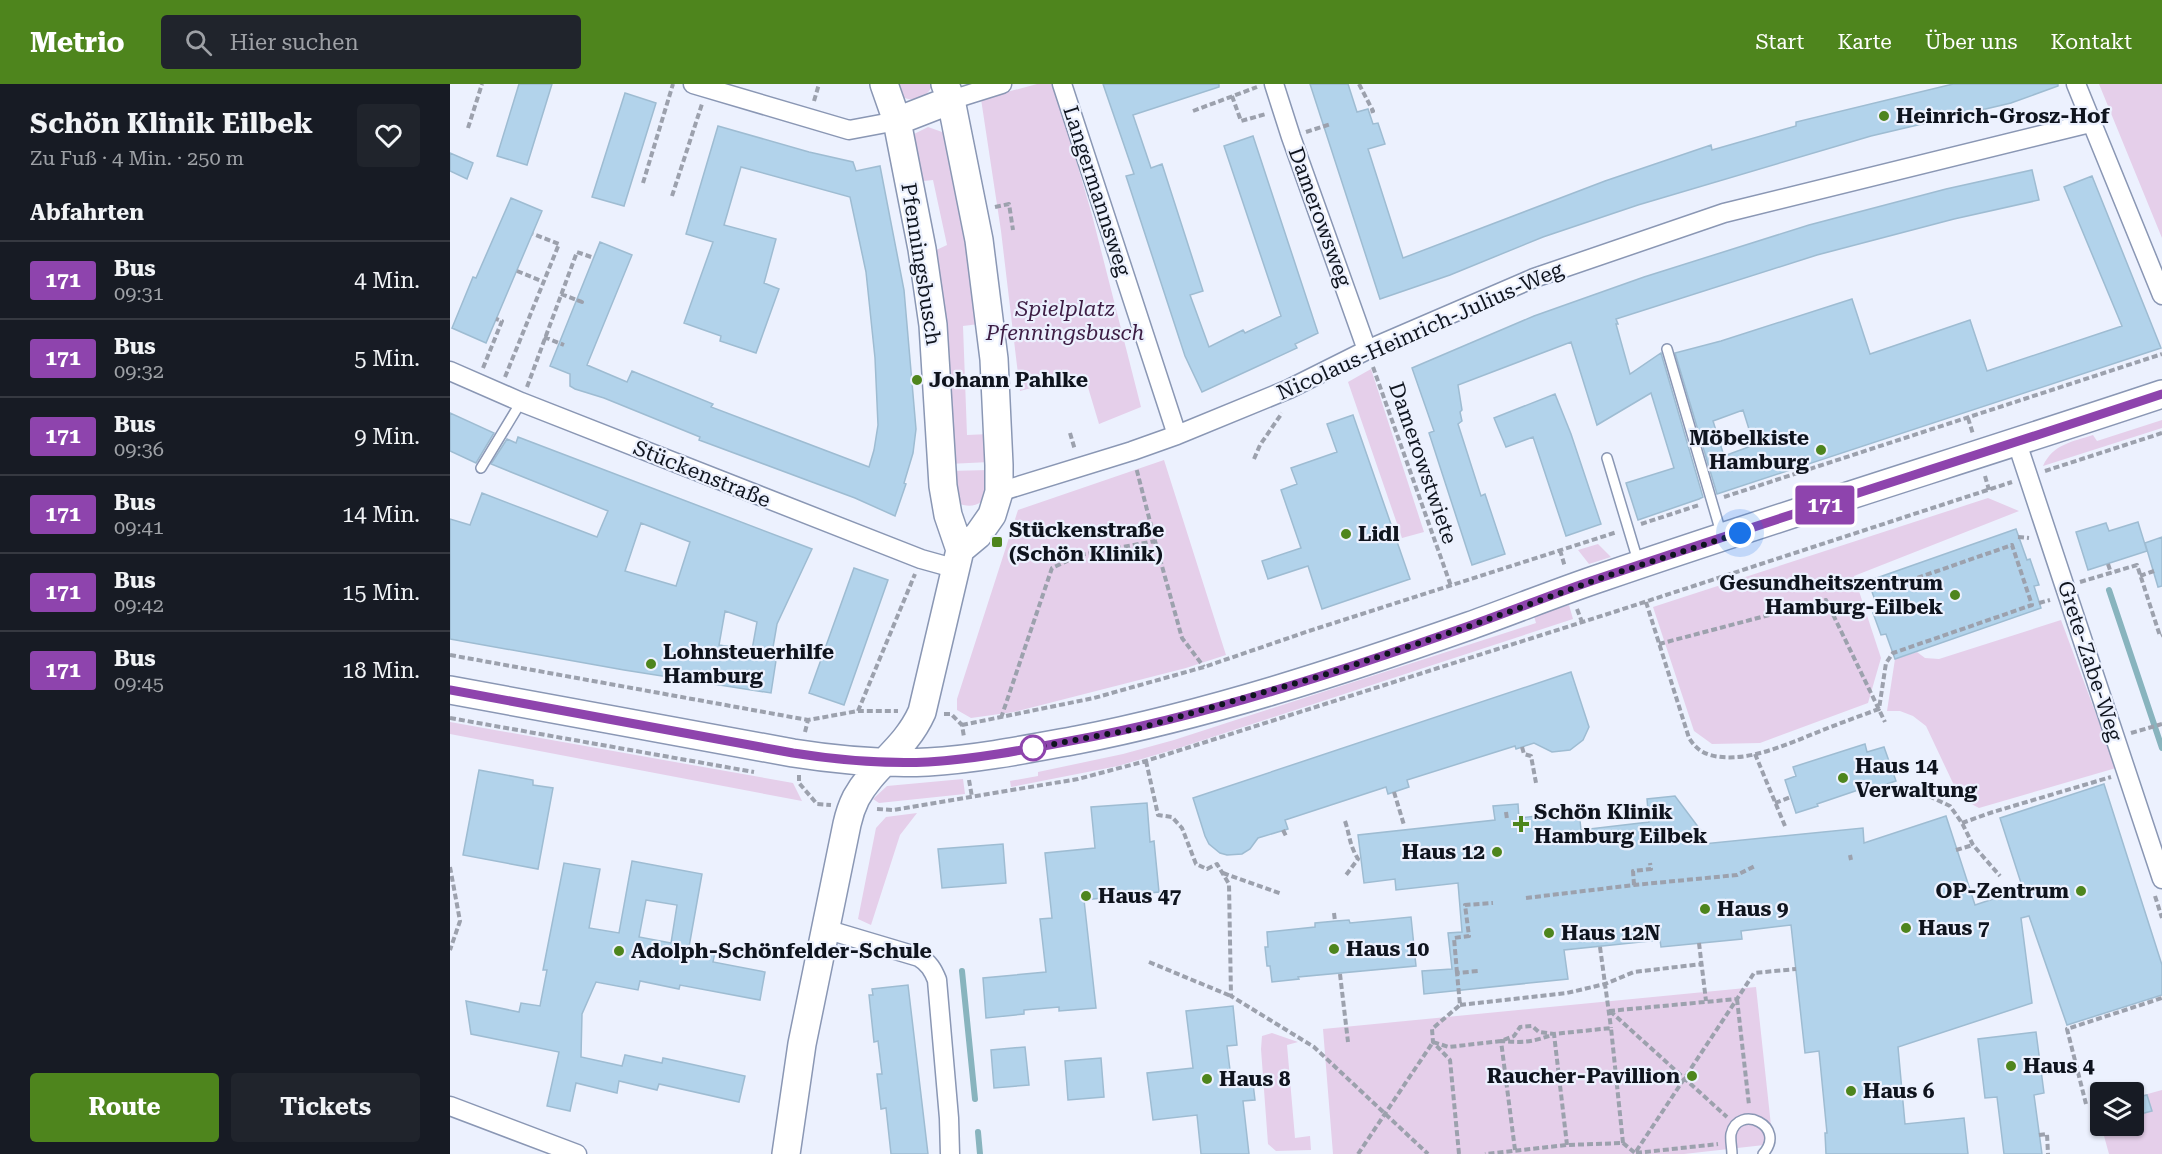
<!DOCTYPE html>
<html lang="de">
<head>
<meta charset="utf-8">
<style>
	:root { --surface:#171b24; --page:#20242c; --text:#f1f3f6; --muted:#9ea1a6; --line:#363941; --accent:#4e851d }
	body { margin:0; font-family:"Roboto Serif",serif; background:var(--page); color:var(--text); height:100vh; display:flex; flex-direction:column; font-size:22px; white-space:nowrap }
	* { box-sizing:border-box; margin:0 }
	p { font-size:20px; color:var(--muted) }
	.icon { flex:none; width:33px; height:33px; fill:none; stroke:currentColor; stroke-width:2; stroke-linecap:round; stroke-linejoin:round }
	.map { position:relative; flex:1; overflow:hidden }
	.side { display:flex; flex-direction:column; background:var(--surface); width:450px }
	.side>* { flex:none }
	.badge { padding:0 12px; border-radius:4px; font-size:21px; line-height:39px }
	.tools { position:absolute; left:1640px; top:998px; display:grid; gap:12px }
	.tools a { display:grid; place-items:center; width:54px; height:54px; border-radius:6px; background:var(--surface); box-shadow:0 2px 4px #0004; font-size:30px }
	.you { position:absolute; width:30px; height:30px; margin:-15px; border:4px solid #fff; border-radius:50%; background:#1a73e8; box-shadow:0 0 0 9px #1a73e833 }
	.map>.badge { position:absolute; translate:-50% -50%; box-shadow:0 0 0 3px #fff }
	h2 { padding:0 30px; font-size:22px; line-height:54px }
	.round { display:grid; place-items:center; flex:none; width:63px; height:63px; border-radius:6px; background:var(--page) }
	.head { display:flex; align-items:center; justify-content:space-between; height:102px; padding:0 30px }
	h1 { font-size:28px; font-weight:700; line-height:45px }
	.cta { display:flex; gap:12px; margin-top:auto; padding:12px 30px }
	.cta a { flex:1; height:69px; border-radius:6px; background:var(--accent); color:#fff; font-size:24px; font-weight:700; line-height:69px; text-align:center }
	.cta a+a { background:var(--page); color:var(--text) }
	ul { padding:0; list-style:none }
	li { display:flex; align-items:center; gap:18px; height:78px; padding:0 30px; border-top:2px solid var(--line) }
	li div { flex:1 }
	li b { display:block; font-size:22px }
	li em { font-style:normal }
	li .badge { min-width:66px; font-weight:700; text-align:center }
	header { display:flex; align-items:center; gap:36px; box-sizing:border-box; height:84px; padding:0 30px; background:var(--accent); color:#fff }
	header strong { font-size:28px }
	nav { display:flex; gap:33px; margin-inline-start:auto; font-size:21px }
	.search { width:420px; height:54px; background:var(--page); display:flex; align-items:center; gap:15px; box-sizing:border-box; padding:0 21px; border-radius:6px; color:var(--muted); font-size:22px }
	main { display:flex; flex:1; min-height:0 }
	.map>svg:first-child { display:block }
	.green { fill:#e5cfea }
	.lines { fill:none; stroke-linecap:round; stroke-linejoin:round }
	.stream { stroke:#88b4be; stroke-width:6 }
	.building { fill:#b2d3eb; stroke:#9ebcd2; stroke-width:1.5; fill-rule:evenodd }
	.lane-casing { stroke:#8a97b4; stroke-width:12 }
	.street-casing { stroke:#8a97b4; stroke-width:21 }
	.secondary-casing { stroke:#8a97b4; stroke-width:30 }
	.path { stroke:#9ca1ad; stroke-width:4; stroke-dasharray:6 3; stroke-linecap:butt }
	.lane { stroke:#fff; stroke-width:9 }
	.street { stroke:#fff; stroke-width:18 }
	.secondary { stroke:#fff; stroke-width:27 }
	.line-casing { stroke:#fff; stroke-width:14 }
	.line { stroke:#8e44ad; stroke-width:9 }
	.walk { stroke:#0f141e; stroke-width:6; stroke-dasharray:0 10.8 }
	.poi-dot { fill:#4e851d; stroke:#ecf1fe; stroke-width:2 }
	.stop-dot { fill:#fff; stroke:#8e44ad; stroke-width:3 }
	.labels { text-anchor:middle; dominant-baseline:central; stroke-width:4.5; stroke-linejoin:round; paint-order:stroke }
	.poi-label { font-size:21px; font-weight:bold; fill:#0f141e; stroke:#ecf1fe; text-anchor:start }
	.street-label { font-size:21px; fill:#0f141e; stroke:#ecf1fe }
	.park-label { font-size:21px; font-style:italic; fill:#3d1d44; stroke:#ecf1fe }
</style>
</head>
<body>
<header>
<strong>Metrio</strong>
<div class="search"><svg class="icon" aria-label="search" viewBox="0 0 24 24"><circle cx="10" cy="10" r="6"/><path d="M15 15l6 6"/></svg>Hier suchen</div>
<nav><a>Start</a><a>Karte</a><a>Über uns</a><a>Kontakt</a></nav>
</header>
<main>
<section class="side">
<div class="head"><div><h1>Schön Klinik Eilbek</h1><p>Zu Fuß · 4 Min. · 250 m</p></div><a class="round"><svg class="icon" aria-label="heart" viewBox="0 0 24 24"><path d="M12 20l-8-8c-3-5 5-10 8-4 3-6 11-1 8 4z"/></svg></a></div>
<h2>Abfahrten</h2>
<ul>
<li><span class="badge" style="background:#8e44ad;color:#fff">171</span><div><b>Bus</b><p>09:31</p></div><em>4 Min.</em></li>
<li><span class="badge" style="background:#8e44ad;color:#fff">171</span><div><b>Bus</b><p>09:32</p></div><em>5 Min.</em></li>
<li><span class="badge" style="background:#8e44ad;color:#fff">171</span><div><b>Bus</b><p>09:36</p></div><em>9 Min.</em></li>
<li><span class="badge" style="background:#8e44ad;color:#fff">171</span><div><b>Bus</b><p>09:41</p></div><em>14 Min.</em></li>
<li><span class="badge" style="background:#8e44ad;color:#fff">171</span><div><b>Bus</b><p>09:42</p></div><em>15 Min.</em></li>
<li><span class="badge" style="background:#8e44ad;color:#fff">171</span><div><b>Bus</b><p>09:45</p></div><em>18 Min.</em></li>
</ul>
<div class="cta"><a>Route</a><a>Tickets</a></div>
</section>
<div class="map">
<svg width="1712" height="1070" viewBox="0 0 1712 1070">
	<rect width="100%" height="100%" fill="#ecf1fe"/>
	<path class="green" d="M443 0H483C478 13 465 19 452 13Z
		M587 0H604L642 131 691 323 649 340 634 290 570 307 551 147 531 15Z
		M1649 0H1712V154Z
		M478 43 495 49 516 139 529 240 513 242 517 351 539 350 540 378 498 380 482 168 497 161 483 96 474 97 466 93 459 61 464 50Z
		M921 285 974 448 952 454 898 298Z
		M1712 336V344L1593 382C1603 360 1622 358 1643 351L1647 357Z
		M714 376 776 571 736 584 564 628 521 634 507 626V615L568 426Z
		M539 386C539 392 540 400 539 406 535 421 520 425 508 419L500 387Z
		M1538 414 1569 427 1404 492 1431 574 1418 619 1310 659 1262 660 1244 647 1203 523Z
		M1148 460 1161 473 1139 480 1128 466Z
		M1119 521 1123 535 729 664 668 682 561 703 560 697 588 692V688L673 670 724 656 1086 539 1084 532Z
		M1611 536 1666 684 1529 724 1510 714 1476 642 1463 632 1450 627H1437L1445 575 1467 568 1475 574 1489 575Z
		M0 638 343 699 352 717 0 650Z
		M513 695 515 710 429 719 423 715 437 702Z
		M467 729 450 751 421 841 408 835 426 744 436 733Z
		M1306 903 1323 1060 1234 1070H883L873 945Z
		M822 949 848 958 837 961 845 1054 860 1052 861 1066 826 1067 818 1060 811 965 812 952Z
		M1712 1006V1070H1659L1651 1041H1683V1014Z"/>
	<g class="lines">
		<path class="stream" d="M1659 506 1712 664
			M512 887 525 1015
			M528 1048 530 1070"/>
	</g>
	<path class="building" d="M69 0H102L77 81 47 72Z
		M653 0H769V3L683 31 701 84 712 80 753 207 740 211 759 263 793 246 795 249 831 232 774 62 803 52 868 249 845 260 847 264 752 308 735 272 676 92 684 90Z
		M860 0H898L907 28 918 25 923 40 928 39 935 60 918 65 953 174 1155 97 1261 61 1262 66 1346 42V38L1503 0H1608V2L1561 19 1421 52 1188 121 1093 153 1000 191 930 215Z
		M175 9 206 19 174 122 142 113Z
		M268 42 359 68 403 78 406 87 430 82 454 206 466 345 463 369 454 399 456 400 445 432 405 414 249 356 250 353 154 314 125 305 120 302V290L100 282 150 158 182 171 137 281 177 298 182 287 263 320 261 323 419 383 424 366 428 341 425 274 416 188 400 113 291 83 274 141 326 155 314 199 329 205 306 269 270 257 271 252 234 239 263 158 236 150Z
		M0 69 23 79 17 95 0 87Z
		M1582 86 1589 116 1504 135 1367 171 1166 235 1168 240H1166L1180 290 1211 269 1253 413 1249 415 1188 436 1176 399 1224 384 1201 309 1147 341 1121 258 1008 301 1012 326 1010 328 1012 337 1008 340 1031 412 1035 410 1055 470 1022 481 979 349 984 347 962 284 1084 232 1194 193 1359 141 1496 105Z
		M1642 92 1711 264 1267 410 1225 269 1271 257 1402 215 1420 270 1520 236 1537 287 1672 242 1614 103ZM1293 326 1304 361 1274 372 1263 337Z
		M61 114 92 127 36 259 2 244 23 193 26 194Z
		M1105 310 1121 350 1151 440 1116 452 1083 353 1056 363 1044 334Z
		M0 329 44 349 26 379 0 367Z
		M903 331 960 495 872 525 858 482 818 495 812 477 851 464 831 406 847 400 841 384 887 368 877 340Z
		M68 353 362 465 327 540 322 569 327 570 321 609 174 586 0 555V435L20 441 32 409 147 453 158 427 41 380 57 355 66 359ZM191 439 240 458 226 502 175 487ZM275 527 307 538 302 566 269 561Z
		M1688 438 1697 467 1638 486 1626 448 1656 439 1659 447Z
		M1566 445 1577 476 1580 475 1589 501 1584 502 1591 524 1445 575 1436 550 1431 551 1423 529 1429 527 1418 497Z
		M1712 453V502L1708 503 1695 459Z
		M404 484 438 496 394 621 359 609Z
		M1121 588 1139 643 1133 656 1120 666 1102 668 1084 659 1066 665 1065 662 957 696 959 703 938 710 936 703 835 736 838 745 808 754 800 765 792 770 777 771 770 769 759 760 755 752 743 714Z
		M1415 660 1417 668 1434 663 1446 697 1418 706 1417 703 1367 720 1368 722 1346 729 1335 696 1346 692 1343 683Z
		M29 686 83 696V701L103 704 88 785 13 771Z
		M1654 700 1712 881V911L1617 941 1579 832 1571 834 1582 919 1448 963 1455 1040 1514 1034 1518 1070H1376L1375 1049H1377L1369 967 1355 969 1341 841 1291 847 1292 855 1211 863 1210 856 1114 866 1118 895 974 910 972 887 1002 885 998 849 1012 848 1008 799 946 806 945 795 914 799 908 751 1045 736 1043 722 1068 720 1069 734 1129 727 1131 746 1199 738 1197 715 1225 712 1252 748 1253 760 1413 744 1414 759 1496 732 1525 821 1573 805 1550 734Z
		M697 719 700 758 704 757 709 808 634 816 646 924 609 927V923L574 926V930L536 934 533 894 596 888 590 835 602 834 595 769 645 764 641 723Z
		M553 760 556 799 492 804 488 765Z
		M182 777 252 790 239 863 265 868 263 878 315 888 310 916 230 901 229 905 190 897 188 906 146 898 132 930 131 973 172 982 175 971 212 979 213 974 295 992 289 1018 209 1000 207 1006 169 997 167 1009 126 999 120 1027 97 1022 109 968 21 950 16 917 69 928 71 919 90 922 97 886H93L114 779 150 785 139 844 169 849ZM196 816 227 821 221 859 189 853Z
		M961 833 966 882 848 893 849 895 822 898 820 882H817L815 863H818L817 848 865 843V839L886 837 899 836 900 839Z
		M458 901 467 977 478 1070H441L436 1024 431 1025 427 990H432L428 957 424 958 419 911H423L422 905Z
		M783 922 787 961 777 962 781 994 802 991 805 1016 793 1017 799 1070H751L747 1031 703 1036 697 989 743 984 736 927Z
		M1586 948 1594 1009 1584 1011 1592 1070H1554L1547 1013 1535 1014 1528 955Z
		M575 963 579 1001 544 1004 541 966Z
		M651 974 654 1013 618 1016 615 977Z
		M1697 1011 1702 1027 1683 1032V1014Z"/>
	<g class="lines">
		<g class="lane-casing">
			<path id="lane" d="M1217 265 1272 452
				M1157 374 1188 477
				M31 384 71 318
				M1282 1070C1282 1064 1280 1056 1281 1050 1288 1019 1338 1042 1313 1070"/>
		</g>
		<g class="street-casing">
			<path id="street" d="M243 0 399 46 447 37
				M612 0 727 351
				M824 0 841 53 917 266
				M1626 0 1712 211
				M501 16 552 0
				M0 287 71 318 471 475 507 485
				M1567 359 1712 795
				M549 408 682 367 727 351 839 305 917 266 1084 194 1274 129 1640 39
				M375 845 469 873C479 879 483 886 487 896L499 1034 500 1070
				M0 1022 127 1070"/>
		</g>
		<g class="secondary-casing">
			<path id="secondary" d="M495 0 501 16 529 156 544 275 549 381V408L542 431 528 451 510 466
				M447 37 501 16
				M0 606 343 669C387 676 433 680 478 678 528 675 578 665 627 656 760 630 891 587 1019 542 1064 526 1108 508 1153 493 1339 429 1526 372 1712 310
				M336 1070 352 960 397 740C399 731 402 722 406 714 424 681 455 666 472 628L510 466 498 431 493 402 483 241 472 165 447 37 434 0"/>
		</g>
		<path class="path" d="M909 0 923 27 919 28
			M782 12 791 37 816 30
			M364 17 369 0
			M743 27 807 3
			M18 44 32 0
			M856 48 881 40
			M193 99 223 0
			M222 112 252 20
			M545 123 559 120 563 146
			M67 187 94 198
			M111 210 132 218 127 216
			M94 253 114 261
			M923 283 1001 502
			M33 284 52 237 46 235
			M55 293 109 160 83 150
			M77 303 127 168 144 174
			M1518 334 1523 350
			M620 349 625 366
			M804 375 810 361 832 329
			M1595 387 1712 349
			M1535 392 1539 406
			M1274 413 1712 270
			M1191 440 1249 421
			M1568 453 1579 454
			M705 457 732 554 754 583
			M1110 466 1115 483
			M1658 480 1661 489
			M1690 492 1704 487
			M1630 498 1687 481 1710 552 1712 551
			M1196 518 1239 654C1244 662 1250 668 1260 671 1293 680 1333 662 1363 650 1385 641 1407 633 1429 625L1436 579 1443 569 1582 521 1562 461 1447 501
			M1589 519 1600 516
			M1127 525 1132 538
			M1209 560 1376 516 1435 638
			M0 571 358 636
			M408 627 465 490
			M494 630H501L512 641 514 653
			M0 634 304 688
			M551 634 602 484 630 471 705 457 686 383
			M512 641 644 614 754 583 859 547 1167 448
			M355 648 358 636 408 627H448
			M1681 649 1712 640
			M1072 663 1074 670 1081 672 1086 699
			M1305 670 1335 742
			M696 677 708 731 722 733 732 744 746 780 757 785 767 780 779 800 781 912 864 963 978 1070
			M349 691V699L367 720 381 721
			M519 696 522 713
			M944 708 954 741
			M1479 712 1500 722 1512 739 1523 761 1550 792
			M1325 719 1341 713
			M427 725 443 726 628 695 696 677 1167 527 1562 398
			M1056 728 1057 735
			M895 737C900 752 899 760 908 775L896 791
			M1512 739 1543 728 1661 693
			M833 746 837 754
			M1506 766 1523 761
			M1400 771 1401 776
			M0 783 10 837 0 866
			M773 789 832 810
			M1184 801 1183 787 1201 785 1200 779
			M1705 812 1712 834
			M1076 814 1184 801 1287 791 1305 782
			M884 829 885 837
			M1249 859 1256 917
			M1150 863 1161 944
			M699 878 781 912
			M1007 889 1004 854 1019 852 1015 821 1043 819
			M890 890 898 958
			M1287 915 1299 1021
			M1010 921 1117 909 1155 900 1184 888 1252 880
			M1159 927 1287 915 1304 889 1346 885
			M1160 927 1277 1033
			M1636 1020 1617 945 1712 914
			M1589 1051 1597 1050 1598 1070
			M1173 1059 1185 1069 1287 915
			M1065 1066 1051 957C1074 959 1083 958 1104 950L1117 1061
			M1186 1069 1268 1060
			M908 1070 983 958 999 963 1051 957 1064 952 1070 943 1082 942 1089 948 1104 950 1161 944 1173 1059 1117 1061 1035 1070
			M1009 1070 1000 976 983 958 982 945 1010 921 1007 889 1028 887"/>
		<use href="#lane" class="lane"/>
		<use href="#street" class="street"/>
		<use href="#secondary" class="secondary"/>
	</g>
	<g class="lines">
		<g class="line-casing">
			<path id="line" d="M0 606 343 669C387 676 433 680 478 678 526 675 573 666 620 657 756 632 889 588 1019 542 1064 526 1108 508 1153 493 1339 430 1526 372 1712 310"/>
		</g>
		<use href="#line" class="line"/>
		<path class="walk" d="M583 664 690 644 874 591 1017 543 1157 492 1290 449"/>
	</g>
	<g class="poi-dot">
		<circle cx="1434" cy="32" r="6"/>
		<circle cx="467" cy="296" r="6"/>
		<circle cx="1371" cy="366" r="6"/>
		<circle cx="896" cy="450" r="6"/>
		<rect x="541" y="452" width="12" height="12" rx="3"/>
		<circle cx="1505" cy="511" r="6"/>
		<circle cx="201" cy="580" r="6"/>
		<circle cx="1393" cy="694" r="6"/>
		<path d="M1068 731h6v6h6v6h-6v6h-6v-6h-6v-6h6z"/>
		<circle cx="1047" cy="768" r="6"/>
		<circle cx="1631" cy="807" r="6"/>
		<circle cx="636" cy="812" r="6"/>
		<circle cx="1255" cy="825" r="6"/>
		<circle cx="1456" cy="844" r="6"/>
		<circle cx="1099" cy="849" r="6"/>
		<circle cx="884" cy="865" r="6"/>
		<circle cx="169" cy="867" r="6"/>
		<circle cx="1561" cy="982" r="6"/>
		<circle cx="1242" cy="992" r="6"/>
		<circle cx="757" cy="995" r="6"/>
		<circle cx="1401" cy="1007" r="6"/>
	</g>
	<circle class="stop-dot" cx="583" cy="664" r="12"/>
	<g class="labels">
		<g class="poi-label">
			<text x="1446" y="32">Heinrich-Grosz-Hof</text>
			<text x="479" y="296">Johann Pahlke</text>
			<text x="1359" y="354" text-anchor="end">Möbelkiste<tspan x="1359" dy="24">Hamburg</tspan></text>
			<text x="559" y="446">Stückenstraße<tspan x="559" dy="24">(Schön Klinik)</tspan></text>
			<text x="908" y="450">Lidl</text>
			<text x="1493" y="499" text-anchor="end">Gesundheitszentrum<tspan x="1493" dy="24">Hamburg-Eilbek</tspan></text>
			<text x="213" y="568">Lohnsteuerhilfe<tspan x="213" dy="24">Hamburg</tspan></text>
			<text x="1405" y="682">Haus 14<tspan x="1405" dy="24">Verwaltung</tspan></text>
			<text x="1084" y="728">Schön Klinik<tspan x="1084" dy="24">Hamburg Eilbek</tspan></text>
			<text x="1035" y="768" text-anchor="end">Haus 12</text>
			<text x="1619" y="807" text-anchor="end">OP-Zentrum</text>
			<text x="648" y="812">Haus 47</text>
			<text x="1267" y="825">Haus 9</text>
			<text x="1468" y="844">Haus 7</text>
			<text x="1111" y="849">Haus 12N</text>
			<text x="896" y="865">Haus 10</text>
			<text x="181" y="867">Adolph-Schönfelder-Schule</text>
			<text x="1573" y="982">Haus 4</text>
			<text x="1230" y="992" text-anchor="end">Raucher-Pavillion</text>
			<text x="769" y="995">Haus 8</text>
			<text x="1413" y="1007">Haus 6</text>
		</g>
		<g class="street-label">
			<text transform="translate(647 107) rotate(72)">Langermannsweg</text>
			<text transform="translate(870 133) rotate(70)">Damerowsweg</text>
			<text transform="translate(471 180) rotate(81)">Pfenningsbusch</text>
			<text transform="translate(970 247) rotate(-24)">Nicolaus-Heinrich-Julius-Weg</text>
			<text transform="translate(973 379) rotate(71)">Damerowstwiete</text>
			<text transform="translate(252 390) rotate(22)">Stückenstraße</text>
			<text transform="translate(1640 577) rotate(72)">Grete-Zabe-Weg</text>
		</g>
		<g class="park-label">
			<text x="615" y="225">Spielplatz<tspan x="615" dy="24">Pfenningsbusch</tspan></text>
		</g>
	</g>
</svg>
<div class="tools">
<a><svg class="icon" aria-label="layers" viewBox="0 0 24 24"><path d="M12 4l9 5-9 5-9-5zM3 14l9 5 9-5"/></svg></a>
</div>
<div class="you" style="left:1290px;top:449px"></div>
<b class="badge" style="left:1375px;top:421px;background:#8e44ad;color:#fff">171</b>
</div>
</main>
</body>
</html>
